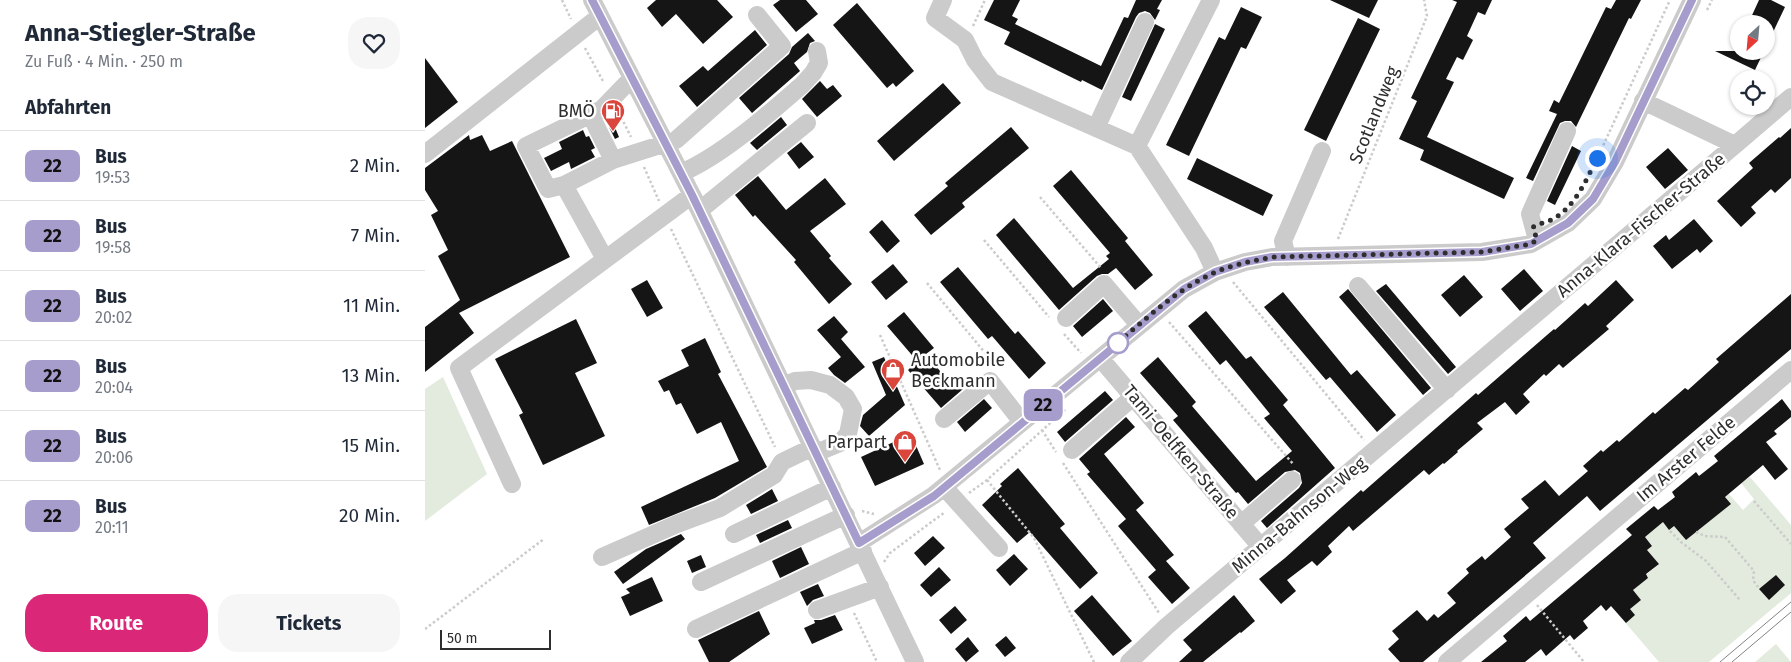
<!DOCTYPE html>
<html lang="de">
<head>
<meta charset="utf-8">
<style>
	:root { --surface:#fff; --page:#f6f6f7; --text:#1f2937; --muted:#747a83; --line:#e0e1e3; --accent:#db2777 }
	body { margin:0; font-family:"Fira Sans",sans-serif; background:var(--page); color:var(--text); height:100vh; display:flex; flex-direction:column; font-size:19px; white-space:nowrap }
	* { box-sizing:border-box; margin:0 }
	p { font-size:16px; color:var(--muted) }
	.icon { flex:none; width:28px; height:28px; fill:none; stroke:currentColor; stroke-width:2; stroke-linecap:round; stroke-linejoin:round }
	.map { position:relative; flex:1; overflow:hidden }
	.drawer { display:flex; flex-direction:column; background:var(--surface); width:425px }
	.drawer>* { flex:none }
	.badge { padding:0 10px; border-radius:8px; font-size:18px; line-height:32px }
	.needle { width:32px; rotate:206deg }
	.tools { position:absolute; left:1305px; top:15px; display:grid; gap:10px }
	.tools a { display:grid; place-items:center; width:45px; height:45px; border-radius:50%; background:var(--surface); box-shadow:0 1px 4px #0004; font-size:25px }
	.scale { position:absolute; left:15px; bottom:12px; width:111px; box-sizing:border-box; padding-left:5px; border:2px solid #2e2e2e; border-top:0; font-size:14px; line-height:18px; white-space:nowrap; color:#2e2e2e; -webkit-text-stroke:4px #fff; paint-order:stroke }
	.you { position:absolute; width:25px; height:25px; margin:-12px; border:4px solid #fff; border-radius:50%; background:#1a73e8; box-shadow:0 0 0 8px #1a73e833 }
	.map>.badge { position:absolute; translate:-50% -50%; box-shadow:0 0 0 2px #fff }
	h2 { padding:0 25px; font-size:19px; line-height:45px }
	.round { display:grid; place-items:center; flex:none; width:52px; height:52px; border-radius:20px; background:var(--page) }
	.head { display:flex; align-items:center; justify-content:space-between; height:85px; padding:0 25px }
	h1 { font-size:24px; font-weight:700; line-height:38px }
	.cta { display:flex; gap:10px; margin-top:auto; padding:10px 25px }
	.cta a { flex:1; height:58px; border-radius:20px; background:var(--accent); color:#fff; font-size:20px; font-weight:700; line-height:58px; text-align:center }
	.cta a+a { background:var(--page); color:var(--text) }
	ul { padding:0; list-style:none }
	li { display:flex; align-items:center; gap:15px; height:70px; padding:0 25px; border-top:1px solid var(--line) }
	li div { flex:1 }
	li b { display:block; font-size:19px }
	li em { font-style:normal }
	li .badge { min-width:55px; font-weight:700; text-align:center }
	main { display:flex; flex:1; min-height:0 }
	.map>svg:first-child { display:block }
	.green { fill:#e2ebdd }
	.building { fill:#151515 }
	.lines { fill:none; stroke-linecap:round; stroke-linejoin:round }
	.path { stroke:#cbcbcb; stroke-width:2.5; stroke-dasharray:2.5 2.5; stroke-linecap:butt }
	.minor { stroke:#cbcbcb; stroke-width:18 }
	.tram { stroke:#838383; stroke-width:1 }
	.line-casing { stroke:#fff; stroke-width:11 }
	.line { stroke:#a69dcd; stroke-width:8 }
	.walk { stroke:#2e2e2e; stroke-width:5; stroke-dasharray:0 9 }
	.stop-dot { fill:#fff; stroke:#a69dcd; stroke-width:2.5 }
	.labels { text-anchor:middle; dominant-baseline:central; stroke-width:5; stroke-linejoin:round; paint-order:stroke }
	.poi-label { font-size:18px; fill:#2e2e2e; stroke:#fff; text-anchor:end }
	.street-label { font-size:18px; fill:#2e2e2e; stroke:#fff }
</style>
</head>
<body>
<main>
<section class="drawer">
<div class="head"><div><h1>Anna-Stiegler-Straße</h1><p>Zu Fuß · 4 Min. · 250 m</p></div><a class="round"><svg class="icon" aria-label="heart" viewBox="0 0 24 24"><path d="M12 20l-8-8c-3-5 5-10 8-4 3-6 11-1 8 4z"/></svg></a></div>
<h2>Abfahrten</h2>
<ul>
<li><span class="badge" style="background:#a69dcd;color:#111">22</span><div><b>Bus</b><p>19:53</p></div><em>2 Min.</em></li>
<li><span class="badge" style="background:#a69dcd;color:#111">22</span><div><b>Bus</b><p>19:58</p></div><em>7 Min.</em></li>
<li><span class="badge" style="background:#a69dcd;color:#111">22</span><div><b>Bus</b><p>20:02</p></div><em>11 Min.</em></li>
<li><span class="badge" style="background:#a69dcd;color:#111">22</span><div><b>Bus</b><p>20:04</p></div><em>13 Min.</em></li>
<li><span class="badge" style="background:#a69dcd;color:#111">22</span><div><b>Bus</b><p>20:06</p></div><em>15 Min.</em></li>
<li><span class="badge" style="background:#a69dcd;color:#111">22</span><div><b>Bus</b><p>20:11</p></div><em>20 Min.</em></li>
</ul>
<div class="cta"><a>Route</a><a>Tickets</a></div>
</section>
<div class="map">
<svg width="1366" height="662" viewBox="0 0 1366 662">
	<rect width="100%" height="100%" fill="#fff"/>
	<path class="green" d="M18 377 62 474 0 521V389Z
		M1325 477 1366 525V593L1284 662H1234L1186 606H1208L1216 600 1208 590 1223 578 1221 575 1234 564 1222 550 1227 545 1220 537 1238 522 1249 526 1261 540 1305 503 1300 497 1304 494 1318 510 1329 499 1316 483Z
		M1351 644 1366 662H1330Z"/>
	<path class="building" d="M231 0H292L308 17 278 44 251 14 237 27 222 8Z
		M355 0H381L393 14 371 32 348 5Z
		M569 0H595L587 16 593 19 590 24 676 66 699 17 703 18 711 0H737L732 9 735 10 730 20 725 13 720 11 714 13 711 17 677 90 657 80 656 82 579 44 585 32 559 20Z
		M905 0H953L944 18Z
		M1027 0H1067L1060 15 1053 12 1042 36 1048 40 1038 60 1032 57 1021 79 1029 82 1002 137 1089 178 1079 199 995 160 999 150 974 139 992 101 986 98 1032 2Z
		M1191 0H1216L1206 19 1204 18 1151 127 1146 121H1140L1135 123 1108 181 1101 178 1132 114 1124 111 1129 100 1134 103 1181 7 1186 9Z
		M1334 0H1346L1360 7 1341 47V24H1323Z
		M432 3 489 71 471 87 468 83 462 88 408 25Z
		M816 7 837 17 821 49 816 47 764 156 741 145 794 37 800 40Z
		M933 18 955 29 901 141 879 130Z
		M730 24 740 29 706 101 697 97Z
		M330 30 342 45 272 107 254 86 278 66 283 71Z
		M383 33 390 41 385 43 382 52 369 63 375 71 327 113 314 98 364 54 367 47Z
		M1290 51H1339L1330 70Z
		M0 58 33 102 0 128Z
		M395 81 402 89 408 85 417 96 392 117 377 99Z
		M518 83 536 103 469 161 452 141Z
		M356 117 362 125 332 150 325 143Z
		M189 125 194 137 190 139 184 127Z
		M586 127 604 148 537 203 540 207 506 235 489 215 523 186 520 183Z
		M1366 128V178L1350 193 1346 189 1326 207 1331 213 1316 227 1292 201 1328 168 1324 163 1354 137 1355 138Z
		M158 130 161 137 164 136 170 148 166 150 170 157 146 169 144 162 126 171 119 158 137 149 134 142Z
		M44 135 45 140 57 135 65 151 87 141 145 257 34 313 49 333 0 372V327L35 300 13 256 23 250 6 215 13 211 0 190V168Z
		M376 142 389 157 374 169 362 153Z
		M1147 146 1156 151 1130 205 1122 201Z
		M1243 148 1263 170 1240 189 1221 167Z
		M772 158 848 195 838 216 762 179Z
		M646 170 703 238 700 241 728 275 710 290 691 268 683 274H677L672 276 634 310 571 235 589 218 648 288 684 259 681 256 685 253 628 186Z
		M333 176 361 210 400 178 421 204 385 231 406 256 404 258 427 284 404 304 369 262 371 260 330 215 328 217 310 195Z
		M1269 219 1288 241 1275 253 1272 249 1247 269 1228 246 1241 235 1244 240Z
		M457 220 475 241 462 253 444 232Z
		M468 264 483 282 461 300 446 282Z
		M533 267 590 334 593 331 621 363 604 379 567 336 563 339 515 282Z
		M1099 269 1118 291 1095 311 1076 289Z
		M1039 275 1058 297 1035 317 1016 295Z
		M222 280 238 308 222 317 206 289Z
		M1191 280 1209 300 1181 326 1184 329 1138 368 1134 364 1121 376 1119 374 1098 394 1105 402 1091 415 1080 402 1052 423 1058 429 1032 451 1033 452 1019 464 1018 463 1004 475 999 470 928 531 924 526 903 546 907 552 892 566 887 561 862 580 871 591 856 604 834 579 860 558 936 490 938 492 1051 393 1053 395 1129 329 1130 330 1160 303 1163 306Z
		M961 284 1031 367 1023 374 951 291Z
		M923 289 1006 388 998 395 914 297Z
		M858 292 926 375 932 370 971 415 952 432 905 377 901 380 839 307Z
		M1366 294V349L1175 511 1162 496 1108 543 1121 558 998 662H975L963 649 974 639 967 631 992 610 1002 621 1009 614 1013 618 1031 603 1022 593 1044 573 1041 569 1057 556 1060 560 1086 537 1079 529 1104 508 1096 499 1120 480 1134 496 1163 471 1158 466 1176 450 1178 452 1192 440 1194 442 1228 412 1230 414 1260 388 1263 390 1294 362 1291 359Z
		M678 299 688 311 657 337 648 326Z
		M781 311 821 359 826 356 863 400 858 405 910 468 842 528 836 521 837 520 874 488 877 483 875 473 870 470 860 472 823 504 813 492 811 493 748 420 753 416 715 373 733 357 771 402 767 406 831 481 867 451 839 418 845 414 819 382 801 360 795 365 763 326Z
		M479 312 509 348 501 354 529 388 540 378 545 383 516 408 483 370 492 361 462 326Z
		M409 316 423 332 416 339 440 367 420 383 409 375 403 368 416 357 392 330Z
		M151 319 172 363 150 373 180 436 118 465 94 415 98 413 70 359Z
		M280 338 296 372 293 374 342 467 290 498 224 525 216 507 314 461 296 422 272 434 256 403 251 405 244 390 239 392 233 381 264 366 256 350Z
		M459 357 480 405 444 436 435 426 438 415 461 395 447 362Z
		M680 391 688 400 640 442 632 432Z
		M559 399 567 408 540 432 532 422Z
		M1357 399 1366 411V417L1349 431 1352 434 1341 442 1363 469 1350 480 1338 465 1300 497 1306 504 1261 540 1249 526 1244 530 1238 522 1220 537 1227 546 1222 550 1234 564 1221 574 1223 578 1208 590 1216 600 1205 609 1210 615 1201 623 1186 606 1181 611 1176 605 1158 621 1163 628 1149 640 1145 635 1121 656 1116 649 1100 662H1056L1082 641 1078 636 1101 616 1105 621 1111 616 1207 535 1201 529 1229 506 1233 510 1250 497 1247 492 1271 472 1274 476 1293 461 1289 456Z
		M701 417 710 427 679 454 719 503 711 510 749 555 741 561 765 588 747 604 723 577 731 570 693 526 701 519 662 474 665 472 654 459Z
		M486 434 499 464 450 486 436 457Z
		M593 468 640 524 635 528 673 573 655 589 605 532 592 543 557 505 577 486 575 484Z
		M347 489 353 501 326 514 321 505Z
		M363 520 367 528 335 543 331 535Z
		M256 534 260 539 198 584 189 572 221 549Z
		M508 536 520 548 500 566 489 553Z
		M376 547 384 564 355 578 347 561Z
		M589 554 603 569 585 586 571 570Z
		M276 555 281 567 267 573 262 561Z
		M514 567 526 580 506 597 495 585Z
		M1351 575 1360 585 1344 600 1334 589Z
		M227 577 238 601 205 616 196 597 205 593 201 589Z
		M393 584 399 596 388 600 382 606 375 592Z
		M667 595 707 641 688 656 649 611Z
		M809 595 830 621 816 633 815 632 778 662H754L767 650 758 640Z
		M530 606 542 620 526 634 514 620Z
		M334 611 345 634 304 662H284L273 640Z
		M410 615 418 630 387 644 379 628 390 623 389 620H396Z
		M581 636 591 648 580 657 570 645Z
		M543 637 554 651 541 662 530 649Z"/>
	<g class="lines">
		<path class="path" d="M137 0 146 19
			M1282 10 1287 0
			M548 26 560 0
			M160 48 179 83
			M194 113 206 137
			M1172 159 1245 0
			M219 167 234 201
			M615 197 676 268
			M246 229 350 447
			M913 239 1002 16 999 0
			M559 240 624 317
			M808 282 939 440
			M502 283 571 366
			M744 322 869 465
			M639 334 656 353
			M455 335 515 470
			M617 430 631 452
			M638 463 734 613
			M562 480 609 538 669 662
			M544 493 562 480 642 408
			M1329 501 1366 544
			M437 511 449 514
			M1245 531 1256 542 1281 561 1315 600
			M1271 532 1280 536 1300 537 1329 571 1328 580 1333 587
			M459 562 465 553 520 512
			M1112 605 1159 662
			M429 613 452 662
			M0 629 119 539"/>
		<path class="minor" d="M167 0 267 195 490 662
			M518 0 510 18 540 40 550 60 567 82 712 146 779 248 790 272
			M207 78 177 109 101 146 123 189 139 185 188 160 251 140 357 46 332 15
			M165 114 188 160
			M671 128 720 22
			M1310 145 1366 97
			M712 146 786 0
			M0 154 175 16
			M256 173C296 156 344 114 377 85L388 73 394 63 392 51
			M139 185 180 259
			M275 210 382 123
			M1112 240 1105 214 1142 131
			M862 257 858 241 897 151
			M933 286 1022 390
			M641 318 679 284 714 325
			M675 358 836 547
			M359 386 370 381 386 380 405 385 421 397 428 409 423 434 415 443 391 453
			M519 419 565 381 597 422
			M647 450 708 397
			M87 484 34 368 267 195
			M519 487 574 548
			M816 524 867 480
			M309 534 407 487
			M434 543 509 495 759 289 790 272 820 262 847 257 1057 252 1106 244 1143 223 1168 199 1190 162 1267 0
			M177 557 252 524 295 508 349 475 357 462 388 447
			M276 582 421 515
			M392 610 455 587
			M271 629 438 551
			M704 662 742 626 1310 145 1218 101
			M1022 662 1366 370"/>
		<path class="tram" d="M1295 662 1366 602
			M1307 662 1366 612"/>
	</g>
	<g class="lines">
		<g class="line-casing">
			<path id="line" d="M167 0 267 195 434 543 509 496 759 289 790 272 820 262 847 257 1057 252 1106 244 1143 223 1168 199 1190 162 1267 0"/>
		</g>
		<use href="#line" class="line"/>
		<path class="walk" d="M693 343 690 345C721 319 753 288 791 272 809 264 828 261 847 257L1057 252 1106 244 1112 240 1108 227C1114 224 1120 222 1126 220 1149 209 1162 179 1172 158"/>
	</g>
	<defs>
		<g id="fuel-pin" transform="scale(1.25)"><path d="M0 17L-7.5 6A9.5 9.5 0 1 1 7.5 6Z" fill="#da463c" stroke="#fff"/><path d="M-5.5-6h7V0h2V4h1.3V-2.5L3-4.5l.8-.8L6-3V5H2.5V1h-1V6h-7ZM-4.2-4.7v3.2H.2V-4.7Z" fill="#fff"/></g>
		<g id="shop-pin" transform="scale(1.25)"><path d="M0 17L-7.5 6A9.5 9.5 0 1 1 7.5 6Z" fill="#da463c" stroke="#fff"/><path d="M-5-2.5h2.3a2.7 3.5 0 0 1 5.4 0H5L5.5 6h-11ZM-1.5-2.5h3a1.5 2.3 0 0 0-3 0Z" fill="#fff"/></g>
	</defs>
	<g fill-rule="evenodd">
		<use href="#fuel-pin" x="188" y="111"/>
		<use href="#shop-pin" x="468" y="370"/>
		<use href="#shop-pin" x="480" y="442"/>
	</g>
	<circle class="stop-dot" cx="693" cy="343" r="10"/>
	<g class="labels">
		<g class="poi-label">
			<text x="170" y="111">BMÖ</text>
			<text x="486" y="360" text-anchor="start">Automobile<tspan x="486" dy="21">Beckmann</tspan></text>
			<text x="462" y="442">Parpart</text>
		</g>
		<g class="street-label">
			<text transform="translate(949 115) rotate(-68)">Scotlandweg</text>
			<text transform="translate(1216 225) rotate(-40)">Anna-Klara-Fischer-Straße</text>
			<text transform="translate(756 452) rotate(50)">Tami-Oelfken-Straße</text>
			<text transform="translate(1261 459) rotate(-40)">Im Arster Felde</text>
			<text transform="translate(874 515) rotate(-40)">Minna-Bahnson-Weg</text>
		</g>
	</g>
</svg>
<div class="tools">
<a><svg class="needle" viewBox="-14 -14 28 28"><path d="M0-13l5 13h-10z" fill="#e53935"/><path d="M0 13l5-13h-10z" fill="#747a83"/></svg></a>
<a><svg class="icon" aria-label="locate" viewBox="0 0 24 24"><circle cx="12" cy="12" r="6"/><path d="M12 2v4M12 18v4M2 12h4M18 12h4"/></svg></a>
</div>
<div class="scale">50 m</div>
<div class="you" style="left:1172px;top:158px"></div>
<b class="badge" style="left:618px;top:405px;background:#a69dcd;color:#111">22</b>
</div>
</main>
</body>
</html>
